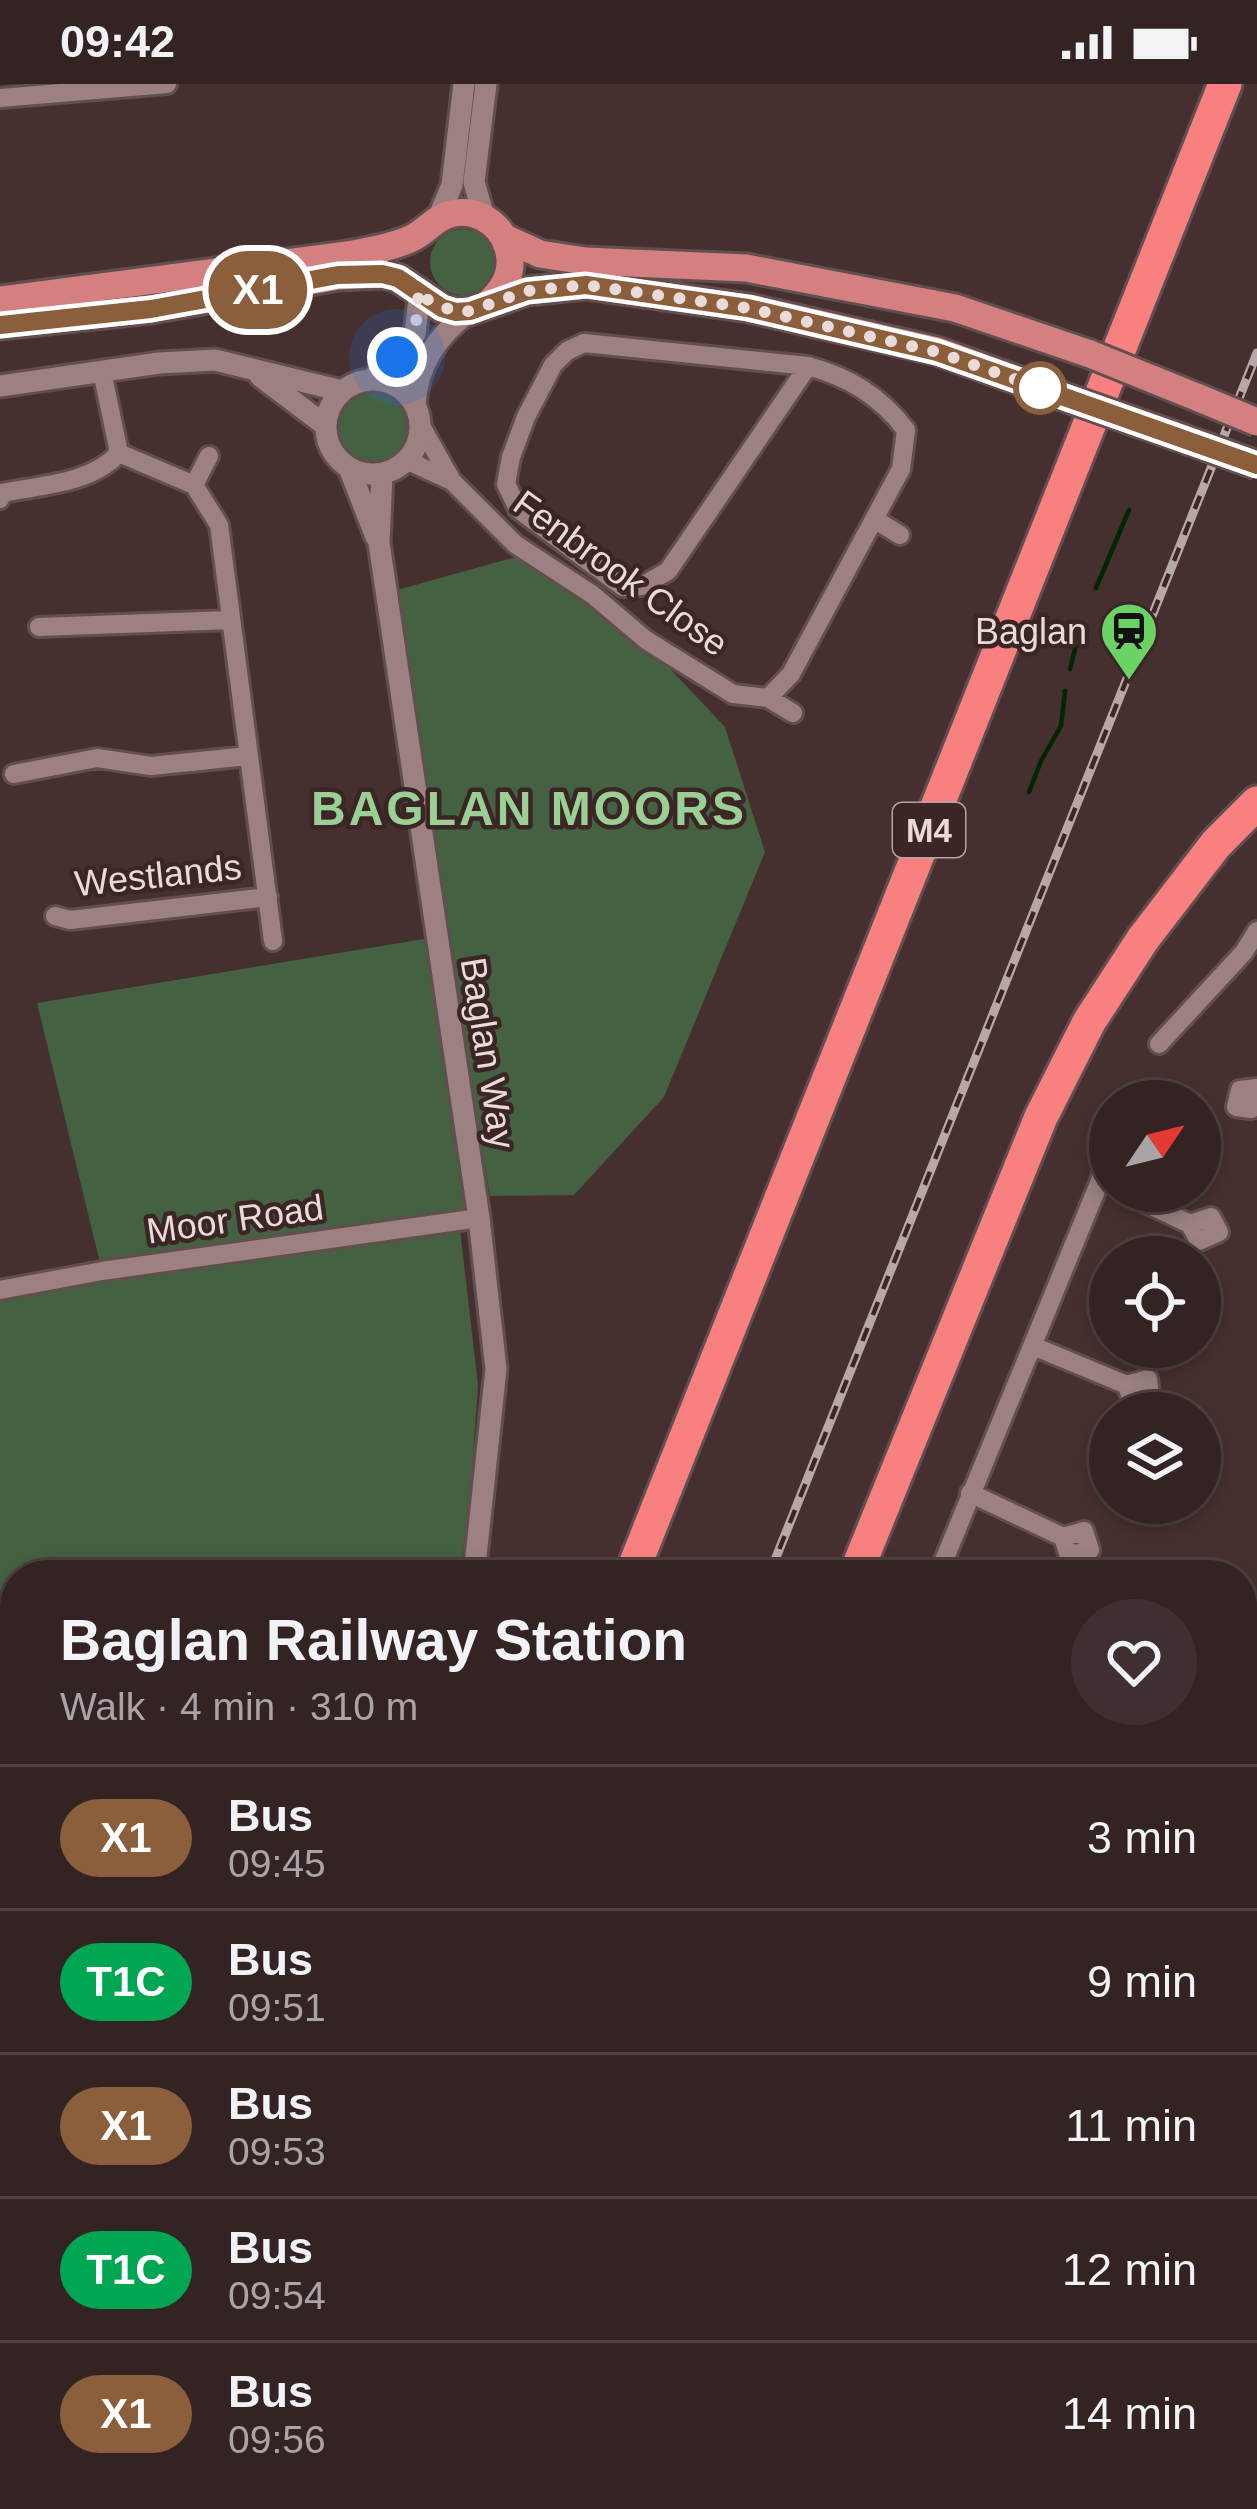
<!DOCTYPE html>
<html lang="en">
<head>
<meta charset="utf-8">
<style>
	:root { --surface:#342323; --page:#3f2f30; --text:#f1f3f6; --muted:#a9a4a6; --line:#4e4041 }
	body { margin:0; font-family:Arial,sans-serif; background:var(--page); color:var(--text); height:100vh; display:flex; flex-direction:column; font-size:45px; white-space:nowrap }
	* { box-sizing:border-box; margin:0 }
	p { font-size:39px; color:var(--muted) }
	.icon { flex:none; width:66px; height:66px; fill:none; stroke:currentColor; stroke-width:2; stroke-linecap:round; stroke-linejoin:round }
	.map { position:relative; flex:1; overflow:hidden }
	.details { position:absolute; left:0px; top:1476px; width:1257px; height:951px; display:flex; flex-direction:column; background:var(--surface); border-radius:48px 48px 0 0; box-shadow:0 6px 18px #0003,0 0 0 3px var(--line) }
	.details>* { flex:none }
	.badge { padding:0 24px; border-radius:39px; font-size:42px; line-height:78px }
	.needle { width:78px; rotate:55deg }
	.fabs { position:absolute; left:1089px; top:996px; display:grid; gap:24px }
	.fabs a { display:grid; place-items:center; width:132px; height:132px; border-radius:50%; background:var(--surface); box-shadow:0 6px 18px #0003,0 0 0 3px var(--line); font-size:60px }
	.you { position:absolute; width:60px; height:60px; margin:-30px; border:9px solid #fff; border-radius:50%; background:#1a73e8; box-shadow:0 0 0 18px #1a73e833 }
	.map>.badge { position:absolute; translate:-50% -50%; box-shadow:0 0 0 6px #fff }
	.round { display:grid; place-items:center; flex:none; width:126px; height:126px; border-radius:63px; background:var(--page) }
	.head { display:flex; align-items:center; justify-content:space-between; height:204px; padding:0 60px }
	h1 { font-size:57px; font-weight:800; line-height:90px }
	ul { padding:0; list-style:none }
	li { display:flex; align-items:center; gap:36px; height:144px; padding:0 60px; border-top:3px solid var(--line) }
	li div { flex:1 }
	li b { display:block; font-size:45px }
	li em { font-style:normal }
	li .badge { min-width:132px; font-weight:700; text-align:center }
	.status { display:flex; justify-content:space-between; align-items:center; height:84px; padding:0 60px; background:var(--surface); direction:ltr }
	.status svg { height:33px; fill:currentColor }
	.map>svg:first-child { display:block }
	.green { fill:#446142 }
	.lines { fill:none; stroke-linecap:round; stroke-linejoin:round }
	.stream { stroke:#002700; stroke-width:4.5 }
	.minor-casing { stroke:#614e4e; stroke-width:24 }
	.tertiary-casing { stroke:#614e4e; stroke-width:27 }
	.primary-casing { stroke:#614e4e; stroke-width:33 }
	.motorway-casing { stroke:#614e4e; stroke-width:39 }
	.minor { stroke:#9c8180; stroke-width:18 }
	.tertiary { stroke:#9c8180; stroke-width:21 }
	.primary { stroke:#d48081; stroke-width:27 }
	.motorway { stroke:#f98081; stroke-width:33 }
	.rail-casing { stroke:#b9a7a7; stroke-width:9 }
	.rail { stroke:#3b2525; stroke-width:4.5; stroke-dasharray:14; stroke-linecap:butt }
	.primary-bridge-casing { stroke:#614e4e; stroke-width:33; stroke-linecap:butt }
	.primary-bridge { stroke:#d48081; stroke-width:27 }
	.line-casing { stroke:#fff; stroke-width:27 }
	.line { stroke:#8b5e3c; stroke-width:18 }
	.walk { stroke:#eadbda; stroke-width:12; stroke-dasharray:0 21.6 }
	.stop-dot { fill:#fff; stroke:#8b5e3c; stroke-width:6 }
	.labels { text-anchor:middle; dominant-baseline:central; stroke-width:9; stroke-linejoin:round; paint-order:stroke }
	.shield { fill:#3b2525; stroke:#b6a4a4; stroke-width:3 }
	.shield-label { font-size:33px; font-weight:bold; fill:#eadbda }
	.street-label { font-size:36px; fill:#eadbda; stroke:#3b2525 }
	.poi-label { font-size:36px; fill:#eadbda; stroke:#3b2525; text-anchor:end }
	.district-label { font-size:48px; font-weight:bold; letter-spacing:3px; fill:#9ad095; stroke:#3b2525 }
</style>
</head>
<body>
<div class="status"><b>09:42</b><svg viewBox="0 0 49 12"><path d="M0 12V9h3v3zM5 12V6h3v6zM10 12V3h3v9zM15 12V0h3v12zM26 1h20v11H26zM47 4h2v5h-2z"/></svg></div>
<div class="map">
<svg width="1257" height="2425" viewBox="0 0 1257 2425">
	<rect width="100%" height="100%" fill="#462f2f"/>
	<path class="green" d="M430 178a33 33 0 1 1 66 0a33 33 0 1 1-66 0Z
		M339 343a34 34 0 1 1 68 0a34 34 0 1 1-68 0Z
		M523 471 643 556 725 643 765 768 664 1013 574 1111 490 1112 446 852 397 506Z
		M430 854 473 1127 100 1179 37 919Z
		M459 1137 478 1301 469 1432 459 1491H15V2074L0 2070V1206Z
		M1257 2171V2425H1096L1101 2412H1242V2191Z"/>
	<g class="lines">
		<path class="stream" d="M1096 504 1129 426
			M1070 585 1076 561
			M1029 708 1041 677 1061 642 1065 607"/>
		<g class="minor-casing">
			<path id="minor" d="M0 14 167 0
				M102 287 119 369 194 401 219 441 273 857
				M420 340 452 397 515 460 593 511 646 556 733 610 768 614 791 590 901 385 906 346C880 312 849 293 808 282L584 259 567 267 553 281 526 333 511 373 506 400 518 425 623 503 642 502 668 487 808 282
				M406 376 452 397
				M194 401 209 372
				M0 415 2 409C41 401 91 400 119 369
				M874 435 900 451
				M39 543 230 536
				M768 614 793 629
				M14 690 97 674 151 682 248 672
				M55 832 70 836 268 813
				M1159 960 1244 868 1257 847
				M1257 1004 1240 1006 1236 1023 1251 1025 1257 1014
				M1120 1107 1190 1140 1199 1157 1219 1148 1211 1133 1190 1140
				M0 1206 102 1187 479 1134
				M1033 1262 1127 1301 1148 1295 1150 1312 1132 1318 1127 1301
				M970 1409 1063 1453 1069 1472 1090 1466 1084 1447 1063 1453
				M938 1491 1100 1097 1110 1057
				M1242 1602 1257 1608
				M1242 1793 1257 1764
				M1242 1836 1257 1843
				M1242 2091 1257 2082
				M1242 2186 1257 2165
				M1096 2425 1101 2412"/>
		</g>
		<g class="tertiary-casing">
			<path id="tertiary" d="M484 133 474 98 486 0
				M437 137 452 101 464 0
				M260 292 326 342
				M371 296 415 250 420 206
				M326 343a47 47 0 1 1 94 0a47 47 0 1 1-94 0Z
				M0 302 159 279 215 276 342 307
				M415 321C417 280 438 251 470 227
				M349 384 376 453
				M382 389 379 459 479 1134 496 1285 474 1491
				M103 2425 109 2412"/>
		</g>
		<g class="primary-casing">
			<path id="primary" d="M505 154 540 170 585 177 746 184 955 224 1090 270
				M0 216 347 171C368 167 390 164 410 155 422 150 430 140 441 134 468 119 500 136 508 164 515 188 504 205 487 221
				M0 241 151 225 338 192 382 190 398 194 442 224 456 228 470 227 527 207 586 201 749 224 937 267 1070 315
				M1152 295 1199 314
				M1133 337 1176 352
				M1242 2023 1257 2013
				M850 2425 857 2412"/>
		</g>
		<g class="motorway-casing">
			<path id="motorway" d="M631 1491 1225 0
				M855 1491 1041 1033 1089 938 1143 855 1216 760 1257 719
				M234 2425 240 2412
				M263 2425 269 2412
				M484 2425 489 2412
				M509 2425 514 2412"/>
		</g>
		<use href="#minor" class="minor"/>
		<use href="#tertiary" class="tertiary"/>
		<use href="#primary" class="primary"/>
		<use href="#motorway" class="motorway"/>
		<g class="rail-casing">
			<path id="rail" d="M769 1491 1257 269
				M404 2425 409 2412"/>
		</g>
		<use href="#rail" class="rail"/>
		<g class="primary-bridge-casing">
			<path id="primary-bridge" d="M1090 270 1152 295
				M1199 314 1257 338
				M1070 315 1133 337
				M1176 352 1257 381"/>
		</g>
		<use href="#primary-bridge" class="primary-bridge"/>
	</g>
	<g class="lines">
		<g class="line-casing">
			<path id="line" d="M0 241 151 225 338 191 382 190 398 194 442 224 456 228 470 227 527 207 586 201 748 224 937 268 1257 381"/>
		</g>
		<use href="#line" class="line"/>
		<path class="walk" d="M397 273 415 250 419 206 429 217 456 228 470 227 527 207 586 201 748 224 937 268 1040 304"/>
	</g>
	<defs>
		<g id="station-pin" transform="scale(3)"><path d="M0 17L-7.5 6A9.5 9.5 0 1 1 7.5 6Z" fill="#6ad363" stroke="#3b2525"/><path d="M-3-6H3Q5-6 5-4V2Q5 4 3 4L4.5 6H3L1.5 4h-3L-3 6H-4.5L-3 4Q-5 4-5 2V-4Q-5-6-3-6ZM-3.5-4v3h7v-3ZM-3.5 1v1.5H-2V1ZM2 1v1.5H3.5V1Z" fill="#111"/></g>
	</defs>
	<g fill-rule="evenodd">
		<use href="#station-pin" x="1129" y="547"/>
	</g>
	<circle class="stop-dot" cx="1040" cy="304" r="24"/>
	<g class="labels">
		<rect class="shield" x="893" y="719" width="72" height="54" rx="9"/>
		<g class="shield-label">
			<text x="929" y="746">M4</text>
		</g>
		<g class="street-label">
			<text transform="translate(621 489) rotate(36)">Fenbrook Close</text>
			<text transform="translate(158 791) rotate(-6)">Westlands</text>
			<text transform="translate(488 969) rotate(81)">Baglan Way</text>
			<text transform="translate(235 1135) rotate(-8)">Moor Road</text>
		</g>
		<g class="poi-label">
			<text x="1087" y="547">Baglan</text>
		</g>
		<g class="district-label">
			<text x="529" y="724">BAGLAN MOORS</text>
		</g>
	</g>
</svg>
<div class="fabs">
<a><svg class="needle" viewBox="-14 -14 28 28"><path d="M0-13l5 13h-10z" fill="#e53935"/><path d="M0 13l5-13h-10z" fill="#a9a4a6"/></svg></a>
<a><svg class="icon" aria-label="locate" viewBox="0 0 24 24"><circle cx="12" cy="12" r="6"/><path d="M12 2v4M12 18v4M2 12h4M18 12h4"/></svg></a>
<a><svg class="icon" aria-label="layers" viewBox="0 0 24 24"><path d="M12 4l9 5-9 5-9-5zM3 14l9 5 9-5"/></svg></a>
</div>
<div class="you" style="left:397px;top:273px"></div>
<b class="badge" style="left:258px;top:206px;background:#8b5e3c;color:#fff">X1</b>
<section class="details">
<div class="head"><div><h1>Baglan Railway Station</h1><p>Walk · 4 min · 310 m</p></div><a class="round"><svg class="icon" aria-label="heart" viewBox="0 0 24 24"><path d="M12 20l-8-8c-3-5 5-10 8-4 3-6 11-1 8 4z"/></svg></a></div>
<ul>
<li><span class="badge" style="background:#8b5e3c;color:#fff">X1</span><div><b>Bus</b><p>09:45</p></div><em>3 min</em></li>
<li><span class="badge" style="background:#00a651;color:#fff">T1C</span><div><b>Bus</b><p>09:51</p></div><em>9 min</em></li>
<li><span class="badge" style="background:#8b5e3c;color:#fff">X1</span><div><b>Bus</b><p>09:53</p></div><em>11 min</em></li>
<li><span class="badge" style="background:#00a651;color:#fff">T1C</span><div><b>Bus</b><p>09:54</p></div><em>12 min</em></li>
<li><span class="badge" style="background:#8b5e3c;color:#fff">X1</span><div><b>Bus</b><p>09:56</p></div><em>14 min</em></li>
</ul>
</section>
</div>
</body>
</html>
